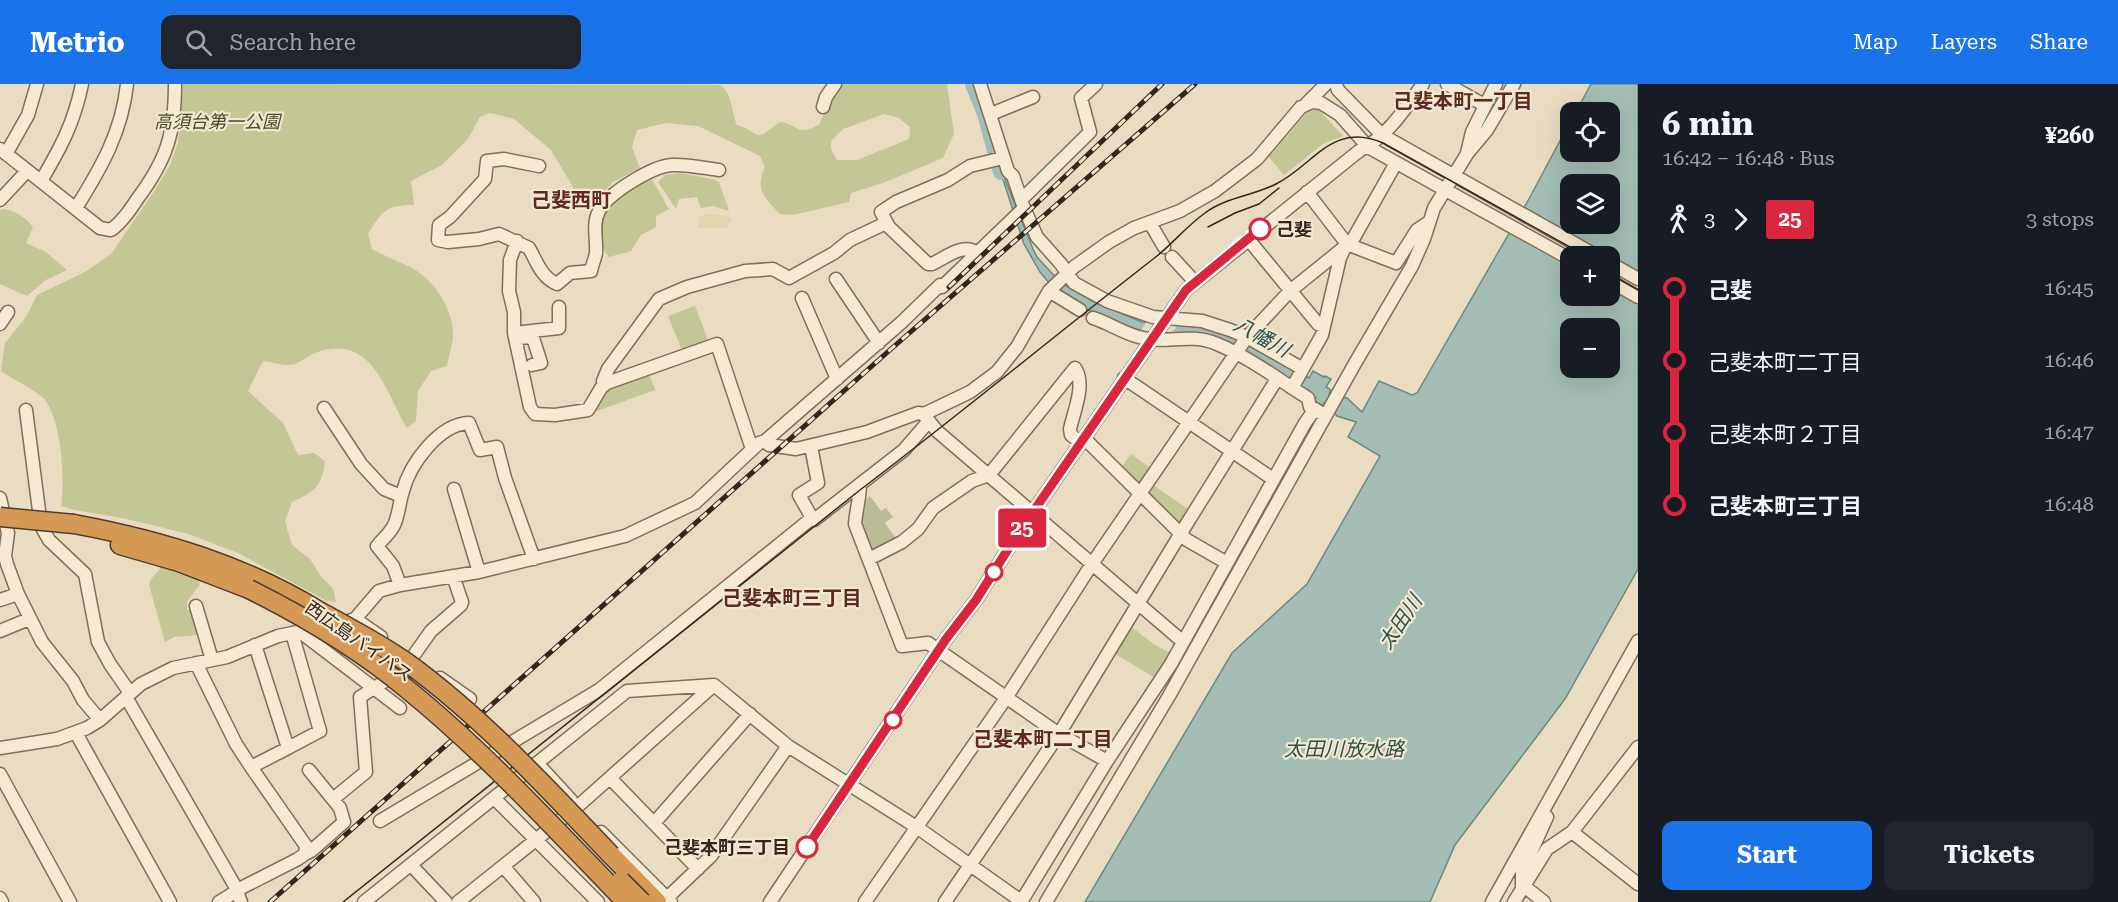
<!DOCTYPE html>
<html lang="en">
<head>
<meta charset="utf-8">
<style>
	:root { --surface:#171b24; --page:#20242c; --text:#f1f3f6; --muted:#9ea1a6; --accent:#1a73e8 }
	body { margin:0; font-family:"Roboto Serif","Noto Sans JP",serif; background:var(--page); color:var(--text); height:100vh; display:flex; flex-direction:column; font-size:22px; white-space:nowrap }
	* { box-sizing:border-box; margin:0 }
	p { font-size:20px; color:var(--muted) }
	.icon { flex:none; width:33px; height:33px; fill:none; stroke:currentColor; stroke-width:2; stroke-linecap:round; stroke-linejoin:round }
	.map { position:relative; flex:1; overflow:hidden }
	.details { display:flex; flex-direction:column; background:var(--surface); width:480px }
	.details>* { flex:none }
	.badge { padding:0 12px; border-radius:4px; font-size:21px; line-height:39px }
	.controls { position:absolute; left:1560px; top:18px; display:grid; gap:12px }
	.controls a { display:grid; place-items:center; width:60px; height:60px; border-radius:12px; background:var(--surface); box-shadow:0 6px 24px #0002; font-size:30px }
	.map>.badge { position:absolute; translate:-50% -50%; box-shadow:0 0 0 3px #fff }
	.legs { display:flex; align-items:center; gap:9px; height:66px; padding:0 24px; font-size:20px }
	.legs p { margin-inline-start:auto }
	.overview { display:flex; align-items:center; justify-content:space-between; height:102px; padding:0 24px }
	h1 { font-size:33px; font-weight:700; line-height:45px }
	.action { display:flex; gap:12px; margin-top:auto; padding:12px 24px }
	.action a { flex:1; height:69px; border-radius:12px; background:var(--accent); color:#fff; font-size:24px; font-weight:700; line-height:69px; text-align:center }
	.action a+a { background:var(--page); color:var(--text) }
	ul { padding:0 24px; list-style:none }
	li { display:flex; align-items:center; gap:21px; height:72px; font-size:22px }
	li i { display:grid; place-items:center; width:9px; height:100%; margin:0 8px; background:currentColor }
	li i::after { content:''; width:15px; height:15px; margin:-8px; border:4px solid; border-radius:50%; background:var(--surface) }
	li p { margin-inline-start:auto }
	li:first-child i { background:linear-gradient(#0000 50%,currentColor 0) }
	li:last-child i { background:linear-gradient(currentColor 50%,#0000 0) }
	header { display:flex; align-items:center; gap:36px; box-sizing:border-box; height:84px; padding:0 30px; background:var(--accent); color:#fff }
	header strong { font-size:28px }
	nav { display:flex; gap:33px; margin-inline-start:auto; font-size:21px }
	.search { width:420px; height:54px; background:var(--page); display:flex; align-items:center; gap:15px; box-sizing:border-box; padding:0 21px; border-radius:12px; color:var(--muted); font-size:22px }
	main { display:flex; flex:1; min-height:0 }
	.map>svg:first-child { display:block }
	.farmland { fill:#dfd6ae }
	.green { fill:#c3c795; fill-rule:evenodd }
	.cemetery { fill:#b9bc94 }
	.water { fill:#a3bdb4; stroke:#6b8981; stroke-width:1.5; fill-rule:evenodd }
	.pier { fill:#eadcc0 }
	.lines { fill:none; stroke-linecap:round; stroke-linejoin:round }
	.river { stroke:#a3bdb4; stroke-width:16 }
	.minor-casing { stroke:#826e5a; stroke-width:15 }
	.highway-casing { stroke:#503c2e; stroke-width:21 }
	.minor { stroke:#f6ead3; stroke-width:12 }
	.highway { stroke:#d59956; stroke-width:18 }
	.tram { stroke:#32271d; stroke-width:1.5 }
	.rail-casing { stroke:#32271d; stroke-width:5 }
	.rail { stroke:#f2e7cf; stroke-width:3; stroke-dasharray:9; stroke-linecap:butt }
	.highway-bridge-casing { stroke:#503c2e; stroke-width:21; stroke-linecap:butt }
	.highway-bridge { stroke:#d59956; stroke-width:18 }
	.line-1-casing { stroke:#fff; stroke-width:14 }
	.line-1 { stroke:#d7263d; stroke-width:9 }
	.stop-1-dot { fill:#fff; stroke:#d7263d; stroke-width:3 }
	.labels { text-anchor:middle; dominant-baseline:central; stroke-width:4.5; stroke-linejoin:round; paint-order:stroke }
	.park-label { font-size:18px; font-style:italic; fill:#454d25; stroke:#f2e7cf }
	.stop-label { font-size:18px; font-weight:bold; fill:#32271d; stroke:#f2e7cf; text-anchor:start }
	.street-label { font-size:18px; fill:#32271d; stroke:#f2e7cf }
	.neighbourhood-label { font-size:20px; font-weight:bold; fill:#5c2a1f; stroke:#f2e7cf }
	.water-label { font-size:20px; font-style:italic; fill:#2d514e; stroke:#f2e7cf }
</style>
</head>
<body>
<header>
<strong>Metrio</strong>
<div class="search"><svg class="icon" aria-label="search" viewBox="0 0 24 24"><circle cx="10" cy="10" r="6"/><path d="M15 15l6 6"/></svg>Search here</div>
<nav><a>Map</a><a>Layers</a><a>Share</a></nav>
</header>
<main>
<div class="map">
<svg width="1638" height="818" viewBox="0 0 1638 818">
	<rect width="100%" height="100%" fill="#eadcc0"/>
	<path class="farmland" d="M707 130H714L732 134 728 144H698V134Z"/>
	<path class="green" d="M182 0 720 1C733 9 731 27 737 41L746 44 757 51H762L780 38C801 42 795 52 819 41L831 13 840 0H947L954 50 943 74 883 99 851 109 849 118 793 131 780 130C765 114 754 106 765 83L760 72 698 42 666 39 637 46 632 63 640 84 613 98 590 122 573 124V103L551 66 514 35 490 29 480 33 468 55 442 81 411 97 414 121C386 121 382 127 368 150L372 165C385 172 397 177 410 183 432 194 450 220 453 245 454 257 449 271 447 282L431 287 418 307 416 337 407 344C385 307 372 248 315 269 308 272 302 277 295 280 286 283 272 278 263 277L248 307 283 339 298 371 314 369 325 377C322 403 314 408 292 418L285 438 292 461 310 475 320 491 333 505 336 518 327 517 238 469 185 449 122 434 74 426 61 422C65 397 62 331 42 313 30 303 14 296 1 287L5 259 26 233 37 211 85 188 111 170 153 109 170 81 178 59ZM884 30 899 34 910 43 909 55 857 76H837L831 65V57L843 45Z
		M1309 26H1319L1343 52 1323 60 1284 91 1269 73Z
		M680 89C691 92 711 93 719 98L729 127 713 122 701 124 697 113 679 115 676 125 658 98 665 91Z
		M650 92 669 125 656 132V143L641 151 631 167 609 173C593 155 601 128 617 112 625 103 640 98 650 92Z
		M3 125C16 127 24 132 33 143L26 159 46 168 67 186 46 196 27 212 0 200V126Z
		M695 222 709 259 683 269 668 232Z
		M648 287 655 306 594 328 604 306Z
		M1131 370 1153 386 1143 399 1137 400 1121 384Z
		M1153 401 1191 427 1183 438H1176L1149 412V407Z
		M162 481 196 493 200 500 187 518V526H194L200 551 174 553 165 558 149 501C151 491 158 490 162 481Z
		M1129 541 1155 561 1171 569 1157 595 1112 568Z"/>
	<path class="cemetery" d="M870 412 881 427 886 424 893 433 885 439 897 456 873 469 859 443 862 419Z"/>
	<path class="water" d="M1591 0H1638V485L1565 615 1455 761 1430 818H1085L1232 569 1307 500 1380 372 1348 353 1356 338 1337 332 1326 319H1324L1322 322 1314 317 1316 314 1238 266 1141 248 1097 231 1055 206 1040 188 1024 160 994 68 1033 165 1037 173 1061 199 1096 219 1142 238 1213 244 1254 262 1309 294 1313 287 1324 293 1325 292 1331 295 1326 303 1331 306 1329 310 1347 314 1362 328 1379 297 1412 311 1417 309 1530 113 1570 38V68H1610V28H1576ZM1570 100H1610V140H1570ZM1570 172H1610V212H1570ZM1570 244H1610V284H1570Z"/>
	<path class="pier" d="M1521 121 1638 187V221L1610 205V172H1570V184L1506 148Z
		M1147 237 1178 241 1170 252 1139 249Z"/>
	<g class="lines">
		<path class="river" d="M973 0 985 30 1001 88"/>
		<g class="minor-casing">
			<path id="minor" d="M980 0 1008 87 1013 92 1024 124 1037 153 1061 180 1074 199 1107 217 1153 233 1202 237 1230 246 1247 253 1303 285
				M1336 0 1338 6 1382 51 1597 172
				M1447 0 1484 21
				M1306 20 1326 0
				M823 23 826 13 835 0
				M991 30 1033 13
				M0 65 100 144 111 146C122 138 130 126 138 114 167 75 175 49 175 0
				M1467 69 1472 48 1496 0
				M6 70 28 31 37 0
				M539 82 504 75 487 77 485 95 450 133 439 141 438 156 448 158 479 155 499 150 529 164C537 178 541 193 557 200L570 189 591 187C592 181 595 175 596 169 597 156 592 139 599 127 608 109 653 82 672 81 688 80 703 84 719 86
				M41 97C61 63 74 39 82 0
				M1307 108 1347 160 1396 179 1417 146 1429 138
				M0 116 27 87
				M1021 116 1090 48 1081 14 1096 0
				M76 124C101 84 122 48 127 0
				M1150 139 1164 163
				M1248 155 1318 240 1324 242
				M517 157 510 176 509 207 514 228V249L530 323 535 330 555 331 588 326 601 304 607 299 717 260 752 365
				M977 169C964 158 945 174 932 180H928L889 143 881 128 896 118 948 96 970 82 1003 74
				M1172 173 1195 198
				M1610 179 1638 195
				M836 195 879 259
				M1610 197 1638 213
				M1049 207 1080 226
				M802 214 837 295
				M1093 234C1109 239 1123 249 1139 253 1165 261 1189 248 1217 260 1249 273 1279 296 1308 314L1310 323 1315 325
				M0 240 8 228
				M514 249 559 244V223
				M519 254 530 253 534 257 541 279 532 281
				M1124 294 1273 395
				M604 301 603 297 608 285 659 215 687 203 745 187 773 185 789 194 834 169 850 156 886 139
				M1292 304 1322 251 1340 174 1345 163
				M324 324 361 380 384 405 401 412
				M26 326 41 442 49 456 85 490 98 558 110 580 130 609
				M924 331 937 347 1182 557
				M1084 354 1187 456 1227 479
				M765 357 902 238 940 201 942 203 1024 124
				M811 362 818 399 799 411 812 434
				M860 400C860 414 856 426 855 440L902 562 928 559 1059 650 1107 677
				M454 405 479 488
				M0 414 8 449 5 472 7 480 18 510 42 558 73 597 83 616 100 636
				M869 475 902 458 918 445 933 424 972 397 989 391 1075 284C1086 300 1074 327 1070 345L1071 351 1081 359
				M400 501 393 482 377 462C382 456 389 450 393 443 399 433 399 418 403 407 410 380 439 340 469 339L480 366 497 363 505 394 534 475
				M0 516 18 510
				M196 522 212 576
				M355 535 381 553
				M339 540 355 535 379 507 400 501 479 488 625 452 695 419 759 359 765 357 769 361 796 365 867 348 918 329 924 330 970 308 997 288 1017 263 1049 207 1074 183 1109 158 1134 144 1180 127 1215 107 1257 75 1301 23 1312 18 1321 19 1340 31 1368 63 1570 175
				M0 547 29 535
				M299 547 400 624
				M196 579 236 660 251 683
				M440 594 470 615
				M126 613 235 802 241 818
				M76 649 170 818
				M0 664 57 655 87 644 100 636 141 600 173 584 227 573 278 552 322 543
				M288 664 320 647 292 549
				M537 679 571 716
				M0 690 70 818
				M610 694 698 785
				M494 714 598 818
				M333 715 366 688 360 613 404 585 431 547 461 521 462 518 453 492
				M380 737 599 606 812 434 814 436 904 366 928 338
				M655 738 750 630
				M601 748 671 818
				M1572 748 1638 800
				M305 770 311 767 344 738 340 724 309 686
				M411 781 446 818
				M503 782 534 818
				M1524 802 1544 818
				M1522 803V788L1547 733
				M0 814 2 818
				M667 814 711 772 788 662
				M219 818 243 803 298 775 305 770 306 762 251 683 288 664 255 561
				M364 818 627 607 714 601 788 662 918 744 1021 817
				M458 818 577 723 714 601
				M770 818 946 555 976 516 1015 454 1186 206 1359 67C1388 52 1404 26 1423 0
				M865 818 1006 614 1092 480 1247 253 1290 207 1352 157 1396 79
				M945 818 1059 650 1181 449 1277 295
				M1021 818 1107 677 1171 580 1305 339 1315 325 1325 332
				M1046 818 1169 612 1354 281 1412 182 1424 155 1434 124 1467 70 1487 46 1514 0
				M1492 818 1638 557
				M1514 818 1547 765 1572 748 1638 663"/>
		</g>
		<g class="highway-casing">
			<path id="highway" d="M74 440C160 456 244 481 319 527
				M120 461 179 478 249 505
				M611 771 657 818"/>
		</g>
		<use href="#minor" class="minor"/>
		<use href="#highway" class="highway"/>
		<path class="tram" d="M1208 143 1235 129 1259 120 1279 104
			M1610 190 1638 206
			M343 818 860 406C960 330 1058 249 1157 172 1173 159 1188 141 1205 129 1226 113 1253 112 1276 100 1314 81 1332 37 1383 59L1586 172"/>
		<g class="rail-casing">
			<path id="rail" d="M949 203 1162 0
				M270 818 891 265 1195 0"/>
		</g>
		<use href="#rail" class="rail"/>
		<g class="highway-bridge-casing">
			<path id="highway-bridge" d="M0 433 74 440
				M249 505C305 533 359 565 407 605 486 669 555 745 626 818
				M319 527C350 544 381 560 409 580 484 635 547 704 611 771
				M621 797 642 818"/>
		</g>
		<use href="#highway-bridge" class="highway-bridge"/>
	</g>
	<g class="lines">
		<g class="line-1-casing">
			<path id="line-1" d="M807 763 946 555 976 516 1015 454 1186 206 1260 145"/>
		</g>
		<use href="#line-1" class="line-1"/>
	</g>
	<g class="stop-1-dot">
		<circle cx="1260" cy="145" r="10"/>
		<circle cx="994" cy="488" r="8"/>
		<circle cx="893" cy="636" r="8"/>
		<circle cx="807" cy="763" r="10"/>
	</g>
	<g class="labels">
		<g class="park-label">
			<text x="217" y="37">高須台第一公園</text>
		</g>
		<g class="stop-label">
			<text x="1276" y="145">己斐</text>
			<text x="790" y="763" text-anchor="end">己斐本町三丁目</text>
		</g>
		<g class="street-label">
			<text transform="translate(359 557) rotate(35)">西広島バイパス</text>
		</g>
		<g class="neighbourhood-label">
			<text x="1463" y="17">己斐本町一丁目</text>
			<text x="571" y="116">己斐西町</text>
			<text x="792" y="514">己斐本町三丁目</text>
			<text x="1043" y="655">己斐本町二丁目</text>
		</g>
		<g class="water-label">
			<text transform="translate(1262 253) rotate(29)">八幡川</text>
			<text transform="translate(1400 538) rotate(-56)">太田川</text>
			<text x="1344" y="665">太田川放水路</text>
		</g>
	</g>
</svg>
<div class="controls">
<a><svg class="icon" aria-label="locate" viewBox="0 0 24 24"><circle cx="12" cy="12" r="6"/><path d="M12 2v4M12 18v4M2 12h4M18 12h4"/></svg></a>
<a><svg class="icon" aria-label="layers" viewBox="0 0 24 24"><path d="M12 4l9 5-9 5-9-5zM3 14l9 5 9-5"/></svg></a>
<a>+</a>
<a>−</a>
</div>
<b class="badge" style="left:1022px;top:444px;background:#d7263d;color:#fff">25</b>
</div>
<section class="details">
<div class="overview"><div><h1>6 min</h1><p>16:42 – 16:48 · Bus</p></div><b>¥260</b></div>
<div class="legs"><svg class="icon" aria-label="walk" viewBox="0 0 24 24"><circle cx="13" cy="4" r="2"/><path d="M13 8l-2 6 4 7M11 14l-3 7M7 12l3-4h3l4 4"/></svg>3<svg class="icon" aria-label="forward" viewBox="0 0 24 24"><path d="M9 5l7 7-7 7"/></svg><b class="badge" style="background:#d7263d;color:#fff">25</b><p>3 stops</p></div>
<ul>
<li><i style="color:#d7263d"></i><b>己斐</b><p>16:45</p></li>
<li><i style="color:#d7263d"></i><span>己斐本町二丁目</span><p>16:46</p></li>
<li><i style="color:#d7263d"></i><span>己斐本町２丁目</span><p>16:47</p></li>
<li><i style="color:#d7263d"></i><b>己斐本町三丁目</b><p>16:48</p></li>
</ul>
<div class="action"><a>Start</a><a>Tickets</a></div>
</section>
</main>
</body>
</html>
